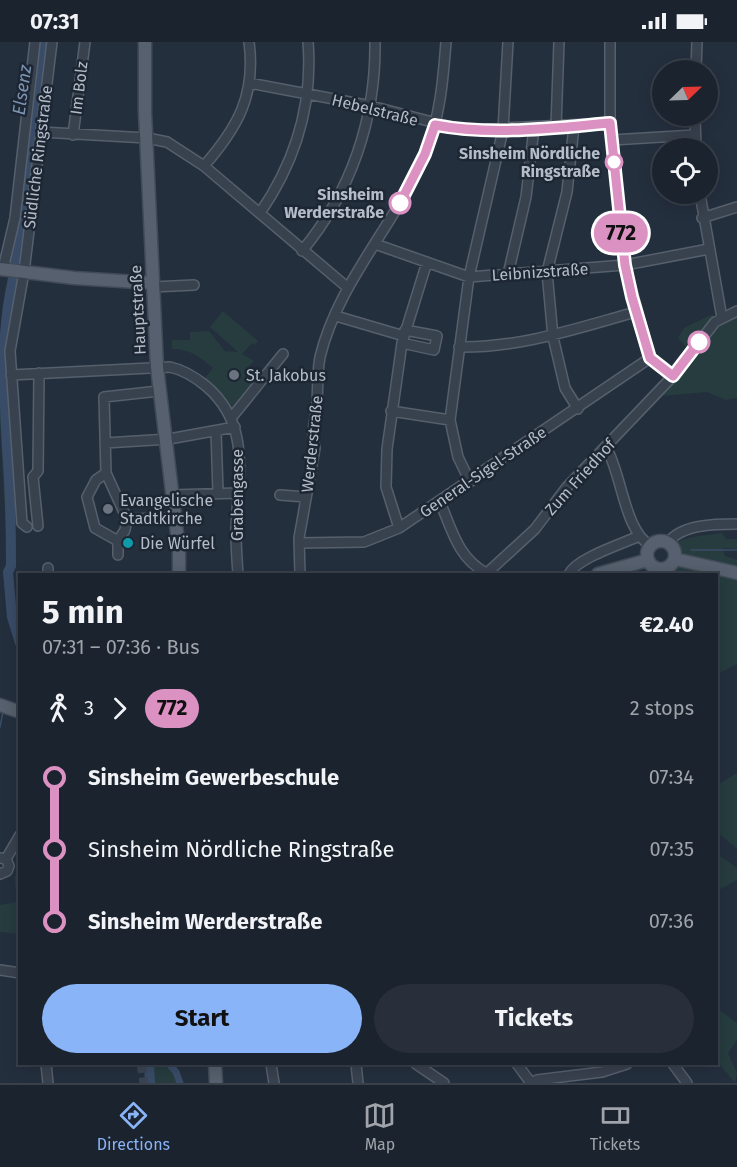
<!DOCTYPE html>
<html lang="en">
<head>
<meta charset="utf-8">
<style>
	:root { --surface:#1b232e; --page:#282f3a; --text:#f1f3f6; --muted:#a0a4aa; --line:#39404a; --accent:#8ab4f8 }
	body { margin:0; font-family:"Fira Sans",sans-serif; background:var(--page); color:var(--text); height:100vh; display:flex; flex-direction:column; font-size:22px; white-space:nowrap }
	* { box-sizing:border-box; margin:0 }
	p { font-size:20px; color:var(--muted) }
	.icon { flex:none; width:33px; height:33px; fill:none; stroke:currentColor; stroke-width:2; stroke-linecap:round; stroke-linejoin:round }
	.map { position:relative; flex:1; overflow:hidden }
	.sheet { position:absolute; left:18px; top:531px; width:700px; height:492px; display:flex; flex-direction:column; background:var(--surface); border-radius:0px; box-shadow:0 3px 15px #0003,0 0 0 2px var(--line) }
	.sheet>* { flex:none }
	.badge { padding:0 12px; border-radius:20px; font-size:21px; line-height:39px }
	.needle { width:39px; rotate:67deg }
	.controls { position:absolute; left:652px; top:18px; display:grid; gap:12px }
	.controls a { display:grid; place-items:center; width:66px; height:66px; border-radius:50%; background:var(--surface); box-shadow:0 3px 15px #0003,0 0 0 2px var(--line); font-size:30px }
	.map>.badge { position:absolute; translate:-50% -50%; box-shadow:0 0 0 3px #fff }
	.legs { display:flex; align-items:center; gap:9px; height:66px; padding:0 24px; font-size:20px }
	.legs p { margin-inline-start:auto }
	.summary { display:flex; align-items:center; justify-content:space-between; height:102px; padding:0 24px }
	h1 { font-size:33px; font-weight:700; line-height:45px }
	.cta { display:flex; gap:12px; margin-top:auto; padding:12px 24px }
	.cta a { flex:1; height:69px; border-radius:36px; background:var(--accent); color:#111; font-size:24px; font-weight:700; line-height:69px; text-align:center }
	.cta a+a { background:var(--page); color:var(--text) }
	ul { padding:0 24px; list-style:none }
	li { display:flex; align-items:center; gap:21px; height:72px; font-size:22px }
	li i { display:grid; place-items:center; width:9px; height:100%; margin:0 8px; background:currentColor }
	li i::after { content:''; width:15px; height:15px; margin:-8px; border:4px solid; border-radius:50%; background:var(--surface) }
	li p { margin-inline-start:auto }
	li:first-child i { background:linear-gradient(#0000 50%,currentColor 0) }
	li:last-child i { background:linear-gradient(currentColor 50%,#0000 0) }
	.status { display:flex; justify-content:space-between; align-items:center; height:42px; padding:0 30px; background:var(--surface); direction:ltr }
	.status svg { height:16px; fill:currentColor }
	.menu { display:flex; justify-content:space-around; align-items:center; height:84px; border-top:2px solid var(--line); background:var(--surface); font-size:16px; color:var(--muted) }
	.menu a { display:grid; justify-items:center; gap:3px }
	.menu .active { color:var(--accent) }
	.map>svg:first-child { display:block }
	.green { fill:#263c3f }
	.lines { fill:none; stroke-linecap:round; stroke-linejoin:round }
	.stream { stroke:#394c67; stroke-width:1.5 }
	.canal { stroke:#394c67; stroke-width:7 }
	.river { stroke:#394c67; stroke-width:10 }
	.minor-tunnel { stroke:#3a4453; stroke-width:9; stroke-dasharray:9 4.5; stroke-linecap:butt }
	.minor-casing { stroke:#565f6c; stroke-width:12 }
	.major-casing { stroke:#414a57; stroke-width:15 }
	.minor { stroke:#38414e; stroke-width:9 }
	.major { stroke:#56606e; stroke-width:12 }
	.line-1-casing { stroke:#fff; stroke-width:14 }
	.line-1 { stroke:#dc91c3; stroke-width:9 }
	.stop-1-dot { fill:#fff; stroke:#dc91c3; stroke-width:3 }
	.worship-dot { fill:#6b7280; stroke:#1d2633; stroke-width:2 }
	.culture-dot { fill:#0f9aa8; stroke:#1d2633; stroke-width:2 }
	.labels { text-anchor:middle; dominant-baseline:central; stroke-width:5; stroke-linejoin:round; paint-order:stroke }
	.street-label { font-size:16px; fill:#b4bcc9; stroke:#1d2633 }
	.stop-label { font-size:16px; font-weight:bold; fill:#b4bcc9; stroke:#1d2633; text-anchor:end }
	.poi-label { font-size:16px; fill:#b4bcc9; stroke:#1d2633; text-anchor:start }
	.water-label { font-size:18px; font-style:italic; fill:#7c92b1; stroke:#1d2633 }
</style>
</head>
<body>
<div class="status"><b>07:31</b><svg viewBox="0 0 49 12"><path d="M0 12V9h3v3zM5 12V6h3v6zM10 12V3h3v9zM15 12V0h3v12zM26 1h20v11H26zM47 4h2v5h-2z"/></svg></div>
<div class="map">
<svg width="737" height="1041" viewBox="0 0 737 1041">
	<rect width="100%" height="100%" fill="#242f3e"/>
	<path class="green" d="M33 0H48L21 224 8 223Z
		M8 234 20 235 9 292 16 475 19 482 15 483 16 511 7 510 0 380V293Z
		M223 269 258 299 255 303 252 301 242 312 254 319 248 325 246 337 257 340 234 366 203 338 213 326C200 315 190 307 172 307V298H190V290L209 289 225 309 238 310 210 285Z
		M713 272 714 277 687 306 678 296 684 286Z
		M737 273V356L726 358 707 350 661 354 719 284Z
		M722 491 726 497H737V507L723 506 725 514 737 518V527L680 511 677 507V500L692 495Z
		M678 524 737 535V622L717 632V532H665Z
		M737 731V807L719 792 717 743Z
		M717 812 737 826V838L717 849Z
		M14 834H19V892L0 890V863L17 860Z
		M717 966 737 981V998L728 1011 737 1031 735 1041 717 1019Z
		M143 1022 173 1023 181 1041H147Z"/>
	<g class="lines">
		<path class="stream" d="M691 508H737
			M0 685 3 670"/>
		<path class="canal" d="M169 1022 176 1030 180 1041"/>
		<path class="river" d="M20 601 12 575 8 530 11 524C11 484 10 444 7 405 4 347 0 293 13 237L45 0
			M149 1022 150 1041"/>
		<path class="minor-tunnel" d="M141 1022 144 1041"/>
		<g class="minor-casing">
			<path id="minor" d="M610 0V81L625 223 650 316
				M696 28 697 0
				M249 41 371 64 463 88 610 81
				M695 74 696 106
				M574 84 567 150 547 230 553 295 565 346 578 367
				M556 85 559 0
				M41 90 147 96 167 100 204 124 348 246
				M73 93 85 0
				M612 98 694 93
				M204 124C238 85 256 53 249 0
				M700 152 722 276
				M260 171C295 120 313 62 308 0
				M702 176 737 165
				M375 202 469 235 625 223 709 207
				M302 209C351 150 376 77 375 0
				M3 227 15 176 35 0
				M508 232 526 155 534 86
				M153 245 194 243
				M336 274 404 294
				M402 301 434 308 437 294 405 288
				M459 305C521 306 577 286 636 270
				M650 316 673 334
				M11 333 170 325C184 328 195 335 206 344 253 384 237 437 236 491 236 505 237 519 238 532
				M391 369 450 378
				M232 375 283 312
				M216 389 218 450
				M105 401 169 397 235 385
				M606 405C622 432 624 489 651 504
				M106 431 96 438 87 455 95 486 118 499
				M470 440 458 415 450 378 469 235 503 88 508 0
				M173 453 238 451
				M280 453 306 455
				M440 460C452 488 458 516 486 531
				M127 477 173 476
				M38 484 33 435 38 429 39 331
				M27 485 22 481 10 309 24 230 52 0
				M399 486 386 445 387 407 402 301 427 220
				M300 501 364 500 399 486 650 316
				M668 501C681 482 716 482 737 482
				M118 513V499L125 488 127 477 106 431 104 355 159 349
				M48 526V532
				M660 527V532
				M300 532 299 496 315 406C310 391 316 377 317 361 318 346 317 330 320 315 338 240 396 182 425 112 440 76 443 39 446 0
				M486 532 535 487 566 446 673 334 715 280 737 269
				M569 532C577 516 622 502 639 494
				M0 816 6 817 9 824 7 829 0 832
				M6 817 20 793
				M0 928 20 931
				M46 1022 48 1041
				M271 1022 274 1041
				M356 1022 358 1041
				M416 1022 444 1041
				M517 1022 531 1041
				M673 1022 687 1041
				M531 1041 537 1038 602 1030 627 1022"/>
		</g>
		<g class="major-casing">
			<path id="major" d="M145 0V70L157 325 179 508V532
				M0 227 74 236 153 241
				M647 513a14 14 0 1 1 28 0a14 14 0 1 1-28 0Z
				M675 517 737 531
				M598 532 648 518
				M0 663 20 670
				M215 1022 216 1041"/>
		</g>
		<use href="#minor" class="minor"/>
		<use href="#major" class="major"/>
	</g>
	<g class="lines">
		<g class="line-1-casing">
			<path id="line-1" d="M400 161 425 112 435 83C492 94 553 86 610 81L625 223 632 255 650 316 673 334 699 300"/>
		</g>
		<use href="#line-1" class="line-1"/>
	</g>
	<g class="stop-1-dot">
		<circle cx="614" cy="120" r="8"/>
		<circle cx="400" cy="161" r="10"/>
		<circle cx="699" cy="300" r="10"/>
	</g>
	<g class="worship-dot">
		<circle cx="234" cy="333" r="6"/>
		<circle cx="108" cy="467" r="6"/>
	</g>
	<circle class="culture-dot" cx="128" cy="501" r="6"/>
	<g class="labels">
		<g class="street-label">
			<text transform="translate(79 46) rotate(-83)">Im Bolz</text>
			<text transform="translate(375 68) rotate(14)">Hebelstraße</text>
			<text transform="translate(38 115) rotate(-83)">Südliche Ringstraße</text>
			<text transform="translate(540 230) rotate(-4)">Leibnizstraße</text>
			<text transform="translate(138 268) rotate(-93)">Hauptstraße</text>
			<text transform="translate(312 402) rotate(-84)">Werderstraße</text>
			<text transform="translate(483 430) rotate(-34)">General-Sigel-Straße</text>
			<text transform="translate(580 435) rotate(-48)">Zum Friedhof</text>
			<text transform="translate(237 453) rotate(-90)">Grabengasse</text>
		</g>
		<g class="stop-label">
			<text x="600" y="111">Sinsheim Nördliche<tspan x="600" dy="18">Ringstraße</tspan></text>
			<text x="384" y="152">Sinsheim<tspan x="384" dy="18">Werderstraße</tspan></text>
		</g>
		<g class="poi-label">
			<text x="246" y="333">St. Jakobus</text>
			<text x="120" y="458">Evangelische<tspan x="120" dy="18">Stadtkirche</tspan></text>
			<text x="140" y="501">Die Würfel</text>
		</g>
		<g class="water-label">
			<text transform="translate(22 48) rotate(-82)">Elsenz</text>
		</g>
	</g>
</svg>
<div class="controls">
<a><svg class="needle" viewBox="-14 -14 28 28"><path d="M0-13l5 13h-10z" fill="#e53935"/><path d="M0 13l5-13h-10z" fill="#a0a4aa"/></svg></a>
<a><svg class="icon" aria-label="locate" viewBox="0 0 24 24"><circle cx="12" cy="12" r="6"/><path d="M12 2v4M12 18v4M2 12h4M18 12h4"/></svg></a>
</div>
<b class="badge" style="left:621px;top:191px;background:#dc91c3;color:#111">772</b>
<section class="sheet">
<div class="summary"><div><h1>5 min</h1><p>07:31 – 07:36 · Bus</p></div><b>€2.40</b></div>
<div class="legs"><svg class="icon" aria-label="walk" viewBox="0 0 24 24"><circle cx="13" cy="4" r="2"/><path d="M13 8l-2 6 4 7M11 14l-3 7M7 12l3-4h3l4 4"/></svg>3<svg class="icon" aria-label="forward" viewBox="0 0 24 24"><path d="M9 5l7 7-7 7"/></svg><b class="badge" style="background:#dc91c3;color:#111">772</b><p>2 stops</p></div>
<ul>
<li><i style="color:#dc91c3"></i><b>Sinsheim Gewerbeschule</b><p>07:34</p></li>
<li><i style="color:#dc91c3"></i><span>Sinsheim Nördliche Ringstraße</span><p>07:35</p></li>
<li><i style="color:#dc91c3"></i><b>Sinsheim Werderstraße</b><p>07:36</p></li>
</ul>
<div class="cta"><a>Start</a><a>Tickets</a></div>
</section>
</div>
<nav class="menu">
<a class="active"><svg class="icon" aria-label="directions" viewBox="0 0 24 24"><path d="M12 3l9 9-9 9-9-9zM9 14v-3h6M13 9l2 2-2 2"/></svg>Directions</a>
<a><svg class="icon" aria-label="map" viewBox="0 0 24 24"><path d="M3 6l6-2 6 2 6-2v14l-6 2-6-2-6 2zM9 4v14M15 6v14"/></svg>Map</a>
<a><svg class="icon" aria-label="tickets" viewBox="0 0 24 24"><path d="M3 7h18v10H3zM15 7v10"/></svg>Tickets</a>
</nav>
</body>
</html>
